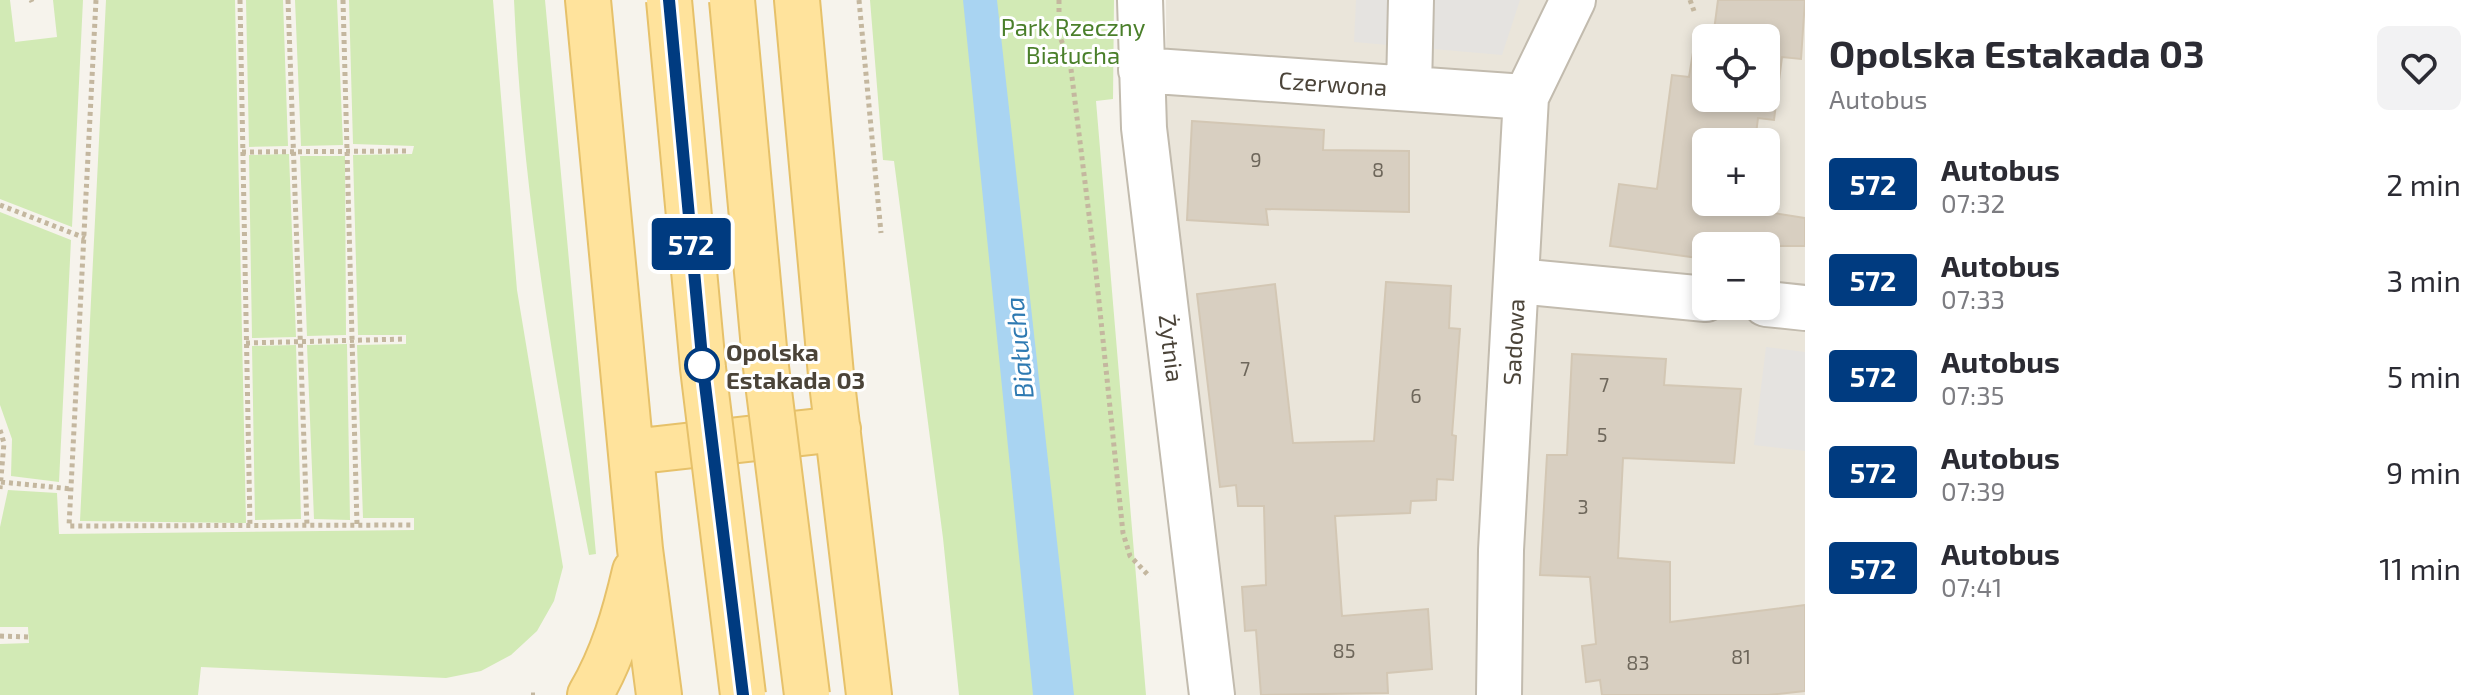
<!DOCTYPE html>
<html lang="pl">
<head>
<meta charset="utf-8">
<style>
	:root { --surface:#fff; --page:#f2f2f3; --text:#2b2b33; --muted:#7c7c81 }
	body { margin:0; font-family:"Exo 2",sans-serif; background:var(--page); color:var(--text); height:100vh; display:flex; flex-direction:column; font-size:30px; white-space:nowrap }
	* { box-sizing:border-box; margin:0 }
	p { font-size:26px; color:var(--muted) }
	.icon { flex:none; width:44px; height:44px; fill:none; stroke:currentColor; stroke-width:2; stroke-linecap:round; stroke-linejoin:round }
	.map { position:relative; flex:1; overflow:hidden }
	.sheet { display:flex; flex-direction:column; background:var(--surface); width:680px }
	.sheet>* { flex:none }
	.badge { padding:0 16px; border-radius:6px; font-size:28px; line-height:52px }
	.tools { position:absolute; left:1692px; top:24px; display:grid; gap:16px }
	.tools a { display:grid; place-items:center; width:88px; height:88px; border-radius:12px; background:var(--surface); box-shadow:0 4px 12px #0003; font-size:40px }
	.map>.badge { position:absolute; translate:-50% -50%; box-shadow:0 0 0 4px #fff }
	.round { display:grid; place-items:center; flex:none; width:84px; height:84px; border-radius:12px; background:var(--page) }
	.head { display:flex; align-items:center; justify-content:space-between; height:136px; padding:0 24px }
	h1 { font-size:38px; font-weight:700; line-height:60px }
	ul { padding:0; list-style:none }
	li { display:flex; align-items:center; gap:24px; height:96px; padding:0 24px }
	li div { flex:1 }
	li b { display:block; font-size:30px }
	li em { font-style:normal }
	li .badge { min-width:88px; font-weight:700; text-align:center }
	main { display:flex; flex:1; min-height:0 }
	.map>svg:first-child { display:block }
	.residential { fill:#eae5da; fill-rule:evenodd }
	.green { fill:#d2eab5 }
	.parking { fill:#e5e3e0 }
	.water { fill:#a9d4f2 }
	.building { fill:#d8cfc1; stroke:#d3c7b4; stroke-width:2 }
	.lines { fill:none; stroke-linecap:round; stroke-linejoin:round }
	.minor-casing { stroke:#c2bbae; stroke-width:48 }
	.major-casing { stroke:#e6c16a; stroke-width:48 }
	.path { stroke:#c4b79f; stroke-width:5; stroke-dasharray:4 4; stroke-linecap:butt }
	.minor { stroke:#fff; stroke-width:44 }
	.major { stroke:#ffe39c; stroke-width:44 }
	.major-bridge-casing { stroke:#e6c16a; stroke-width:48; stroke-linecap:butt }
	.major-bridge { stroke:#ffe39c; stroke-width:44 }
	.line-casing { stroke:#fff; stroke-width:18 }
	.line { stroke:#003b80; stroke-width:12 }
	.stop-dot { fill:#fff; stroke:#003b80; stroke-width:4 }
	.labels { text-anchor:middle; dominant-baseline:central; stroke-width:6; stroke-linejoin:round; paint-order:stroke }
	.number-label { font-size:20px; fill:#6e675b }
	.park-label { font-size:24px; fill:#4a7f2a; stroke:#fff }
	.street-label { font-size:24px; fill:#4b4439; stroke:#fff }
	.stop-label { font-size:24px; font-weight:bold; fill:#4b4439; stroke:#fff; text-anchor:start }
	.water-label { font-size:26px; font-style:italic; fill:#2e7ab2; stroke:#fff }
</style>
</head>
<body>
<main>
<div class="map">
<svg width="1805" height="695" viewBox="0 0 1805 695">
	<rect width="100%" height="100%" fill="#f6f3ec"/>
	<path class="residential" d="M1166 0H1805V695H1230L1167 236ZM1706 38H1766V98H1706ZM1706 142H1766V202H1706ZM1706 246H1766V306H1706Z"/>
	<path class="green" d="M0 0H10L15 42 57 37 53 0H83L72 227 0 199Z
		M106 0H235L246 523 80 521Z
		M246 0H283L288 146 249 147Z
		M295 0H337L343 145 301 146Z
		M349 0H493L517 290 563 567 554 601 537 631 511 655 481 671 446 678 201 667 198 695H0V644L29 643 28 627H0V527L8 490 57 493 59 534 414 530V518H363L357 345 406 344V335H358L353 155 412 154 414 146 353 144Z
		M514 0H545L596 554 589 555C553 372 522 186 514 0Z
		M870 0H1114L1113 99 1096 101 1146 695H959L943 538 894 161 883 160Z
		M289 154 296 337 252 338 249 155Z
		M300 156H345L346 335 307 336Z
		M0 212 71 240 59 482 11 476 12 439 0 405Z
		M347 344 350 520 314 519 307 345Z
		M296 345 301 519 255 520 252 346Z"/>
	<path class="parking" d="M1356 0H1520L1502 55 1354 42Z
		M1766 347 1805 352V451L1754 445Z"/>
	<path class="water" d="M963 0H997L1074 695H1033Z"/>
	<path class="building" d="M1718 0H1805L1801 59 1782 57 1774 120 1758 118 1755 142H1706V202H1753L1756 203 1755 210 1805 218V246H1706V259L1610 246 1619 184 1657 189 1672 75 1689 77 1695 40 1706 41V98H1766V38H1713Z
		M1192 121 1324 130 1323 150 1409 151V212L1266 209 1268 225 1187 220Z
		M1386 282 1451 286 1449 328 1460 329 1452 435 1456 436 1453 480 1437 479 1436 500 1411 501 1410 513 1335 516 1342 616 1428 609 1432 669 1387 673 1388 693 1261 695 1256 630 1245 631 1242 587 1266 585 1264 506H1238L1236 485 1220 487 1197 294 1275 284 1293 443 1374 441Z
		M1572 354 1666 359 1664 385 1741 389 1734 463 1623 458 1618 558 1670 562V622L1805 605V691L1768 695H1602L1600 680 1586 682 1582 646 1596 644 1590 577 1540 575 1547 455H1567Z"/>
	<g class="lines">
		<g class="minor-casing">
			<path id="minor" d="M1140 0 1144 128 1212 695
				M1141 70 1526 97
				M1409 88 1411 0
				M1517 281 1706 299
				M1766 304 1805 308
				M1499 695 1501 550 1526 97 1573 0"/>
		</g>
		<g class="major-casing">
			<path id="major" d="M588 0 640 549 659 695
				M797 0 831 375 869 695
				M631 452 838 429
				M590 695C613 656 625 614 635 571"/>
		</g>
		<path class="path" d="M31 0 32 2
			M96 0 69 526 414 525
			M240 0 250 526
			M288 0 307 526
			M343 0 357 525
			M859 0 881 233
			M1059 0V35L1070 61 1095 60
			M1690 0 1694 11
			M1070 61 1095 263 1123 533 1130 556 1150 577
			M242 152 410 151
			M0 205 85 238
			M246 343 405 339
			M0 430 4 443 0 489
			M1 482 72 489
			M0 636 29 637
			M531 695H535"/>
		<use href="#minor" class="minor"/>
		<use href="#major" class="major"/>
		<g class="major-bridge-casing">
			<path id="major-bridge" d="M669 0 703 368 743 695
				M732 0 765 359 807 695"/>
		</g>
		<use href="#major-bridge" class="major-bridge"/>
	</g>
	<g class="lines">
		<g class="line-casing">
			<path id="line" d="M669 0 703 368 743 695"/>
		</g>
		<use href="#line" class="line"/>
	</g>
	<circle class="stop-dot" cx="702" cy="365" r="16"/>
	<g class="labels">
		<g class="number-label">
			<text x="1256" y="159">9</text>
			<text x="1378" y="169">8</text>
			<text x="1245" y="368">7</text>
			<text x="1604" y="384">7</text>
			<text x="1416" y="395">6</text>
			<text x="1602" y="434">5</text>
			<text x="1583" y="506">3</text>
			<text x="1344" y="650">85</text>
			<text x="1741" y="656">81</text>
			<text x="1638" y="662">83</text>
		</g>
		<g class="park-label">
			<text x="1073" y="26">Park Rzeczny<tspan x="1073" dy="28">Białucha</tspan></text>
		</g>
		<g class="street-label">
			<text transform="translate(1333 83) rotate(4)">Czerwona</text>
			<text transform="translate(1513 342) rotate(-87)">Sadowa</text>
			<text transform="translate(1172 348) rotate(83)">Żytnia</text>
		</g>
		<g class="stop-label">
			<text x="726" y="351">Opolska<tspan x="726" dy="28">Estakada 03</tspan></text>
		</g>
		<g class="water-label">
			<text transform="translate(1018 348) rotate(-96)">Białucha</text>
		</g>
	</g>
</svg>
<div class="tools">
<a><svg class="icon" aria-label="locate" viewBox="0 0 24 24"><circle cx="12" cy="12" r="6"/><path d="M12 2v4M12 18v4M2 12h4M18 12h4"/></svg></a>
<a>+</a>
<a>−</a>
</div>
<b class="badge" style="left:691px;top:244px;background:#003b80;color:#fff">572</b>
</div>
<section class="sheet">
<div class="head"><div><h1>Opolska Estakada 03</h1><p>Autobus</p></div><a class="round"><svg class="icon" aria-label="heart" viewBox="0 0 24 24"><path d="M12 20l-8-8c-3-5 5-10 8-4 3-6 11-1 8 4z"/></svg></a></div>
<ul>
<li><span class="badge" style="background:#003b80;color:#fff">572</span><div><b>Autobus</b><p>07:32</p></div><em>2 min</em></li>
<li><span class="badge" style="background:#003b80;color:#fff">572</span><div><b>Autobus</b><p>07:33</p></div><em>3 min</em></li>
<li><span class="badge" style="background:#003b80;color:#fff">572</span><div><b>Autobus</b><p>07:35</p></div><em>5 min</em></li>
<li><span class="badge" style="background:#003b80;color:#fff">572</span><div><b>Autobus</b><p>07:39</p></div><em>9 min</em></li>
<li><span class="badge" style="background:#003b80;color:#fff">572</span><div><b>Autobus</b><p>07:41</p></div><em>11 min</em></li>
</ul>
</section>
</main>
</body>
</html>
